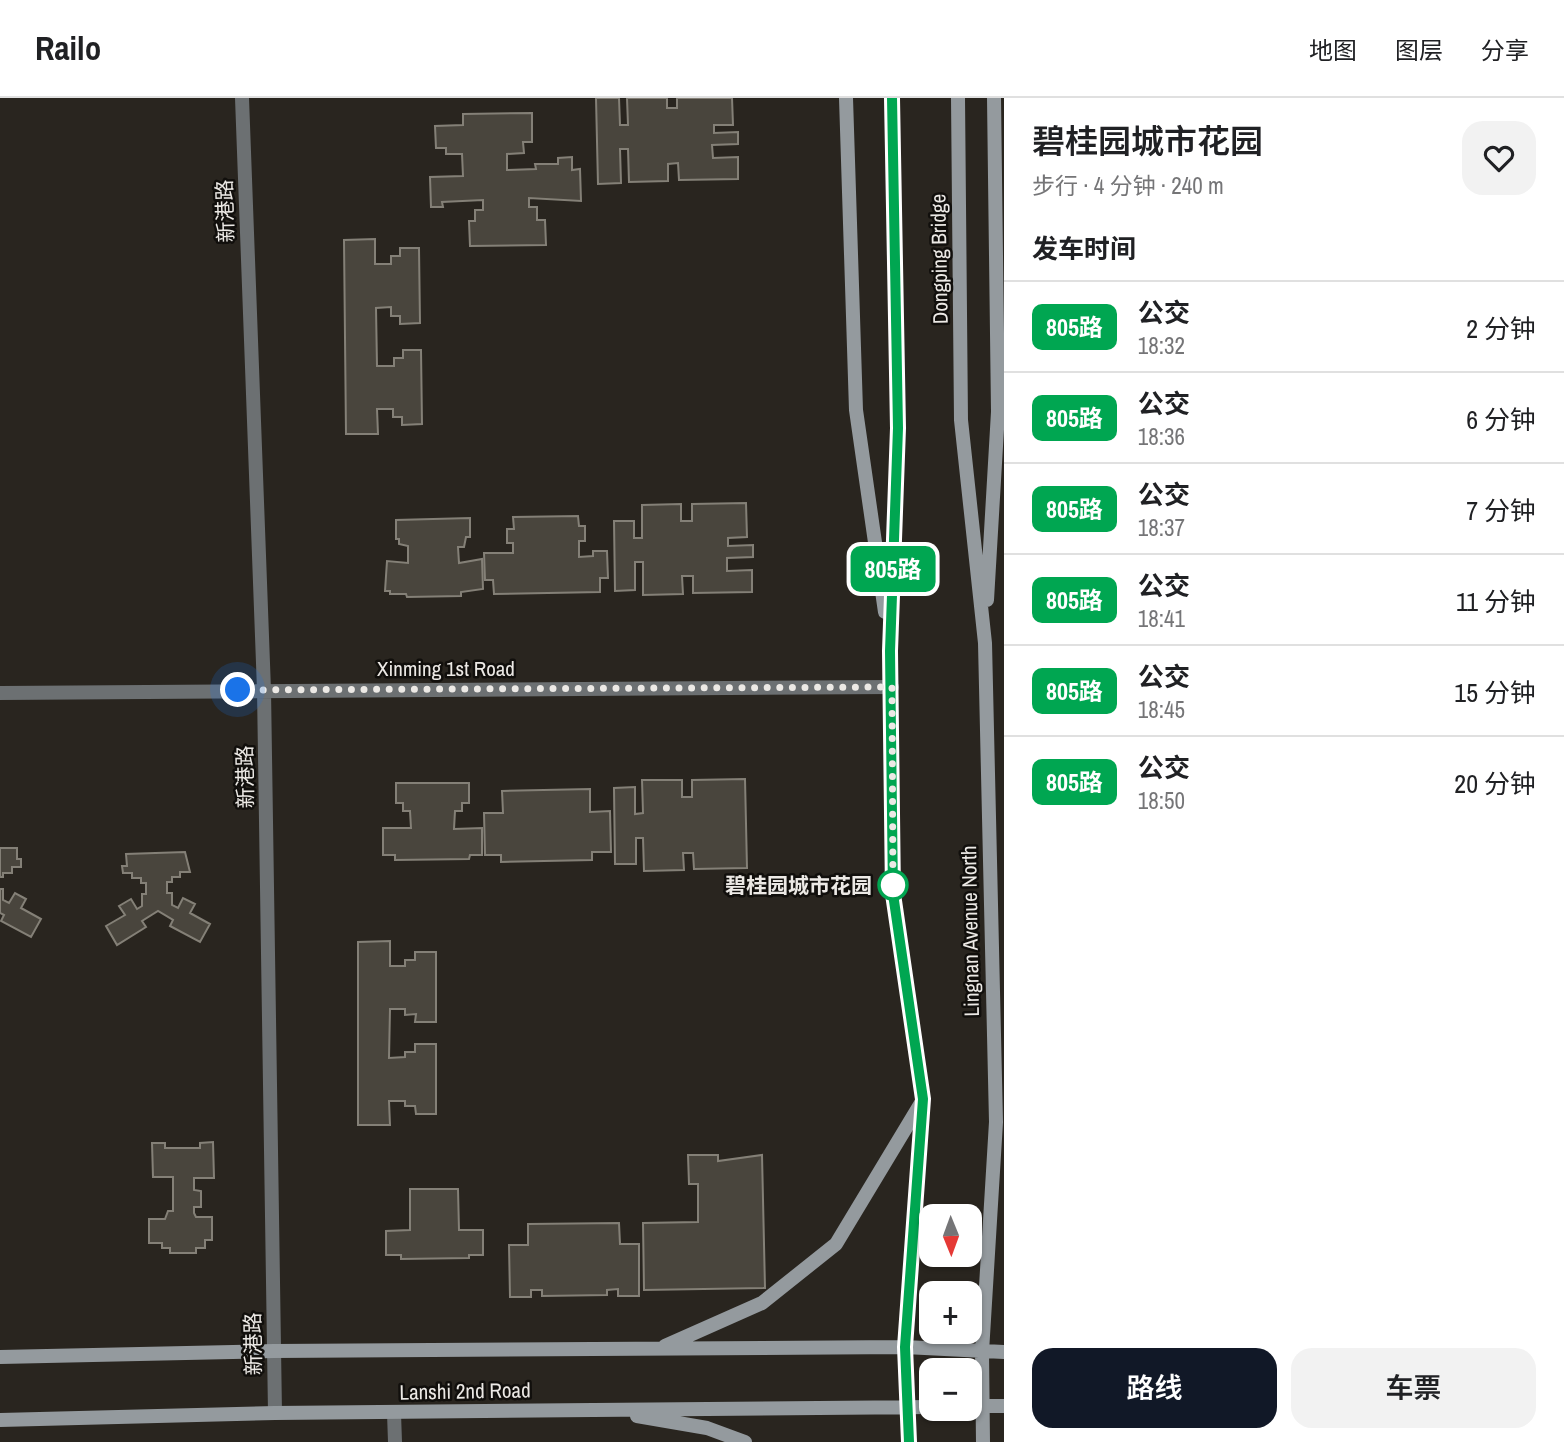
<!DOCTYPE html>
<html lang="zh">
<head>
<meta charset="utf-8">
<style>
	:root { --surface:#fff; --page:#f2f2f2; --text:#202124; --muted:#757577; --line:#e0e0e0; --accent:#111827 }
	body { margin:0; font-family:"Archivo Narrow","Noto Sans SC",sans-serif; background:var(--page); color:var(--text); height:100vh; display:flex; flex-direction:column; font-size:26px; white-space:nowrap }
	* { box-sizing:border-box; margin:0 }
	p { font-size:23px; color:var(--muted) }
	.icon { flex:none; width:38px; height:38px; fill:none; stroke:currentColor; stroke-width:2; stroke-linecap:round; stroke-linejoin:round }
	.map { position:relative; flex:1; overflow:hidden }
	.details { display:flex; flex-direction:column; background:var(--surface); width:560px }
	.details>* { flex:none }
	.badge { padding:0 14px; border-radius:10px; font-size:24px; line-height:46px }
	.needle { width:46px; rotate:179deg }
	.buttons { position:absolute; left:919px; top:1106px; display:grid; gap:14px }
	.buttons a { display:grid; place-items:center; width:63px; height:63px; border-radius:14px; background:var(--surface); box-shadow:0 2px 5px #0004; font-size:35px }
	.you { position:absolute; width:35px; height:35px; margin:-18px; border:5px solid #fff; border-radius:50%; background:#1a73e8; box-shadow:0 0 0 10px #1a73e833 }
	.map>.badge { position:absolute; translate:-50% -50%; box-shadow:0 0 0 4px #fff }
	h2 { padding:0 28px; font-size:26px; line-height:63px }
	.round { display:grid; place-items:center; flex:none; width:74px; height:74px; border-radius:21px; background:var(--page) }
	.head { display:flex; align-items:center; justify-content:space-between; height:119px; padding:0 28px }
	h1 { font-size:33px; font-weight:600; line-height:52px }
	.primary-button { display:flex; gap:14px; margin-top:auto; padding:14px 28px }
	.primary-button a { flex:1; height:80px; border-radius:21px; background:var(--accent); color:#fff; font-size:28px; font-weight:600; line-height:80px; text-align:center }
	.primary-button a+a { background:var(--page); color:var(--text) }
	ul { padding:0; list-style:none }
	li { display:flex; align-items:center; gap:21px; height:91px; padding:0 28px; border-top:2px solid var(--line) }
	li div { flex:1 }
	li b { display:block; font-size:26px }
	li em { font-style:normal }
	li .badge { min-width:77px; font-weight:700; text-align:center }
	header { display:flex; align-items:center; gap:42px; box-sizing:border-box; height:98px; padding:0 35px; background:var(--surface); border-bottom:2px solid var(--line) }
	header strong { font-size:33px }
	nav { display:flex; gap:38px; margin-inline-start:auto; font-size:24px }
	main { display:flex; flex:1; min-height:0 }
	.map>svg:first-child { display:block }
	.building { fill:#49453d; stroke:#848077; stroke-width:2 }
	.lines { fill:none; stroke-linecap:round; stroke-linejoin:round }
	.tertiary { stroke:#6c7072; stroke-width:14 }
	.secondary { stroke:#949a9e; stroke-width:14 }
	.line-casing { stroke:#fff; stroke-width:16 }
	.line { stroke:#00a651; stroke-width:10 }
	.walk { stroke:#ece9e5; stroke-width:7; stroke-dasharray:0 12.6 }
	.stop-dot { fill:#fff; stroke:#00a651; stroke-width:3.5 }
	.labels { text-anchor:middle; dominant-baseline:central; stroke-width:5; stroke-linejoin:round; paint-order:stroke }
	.street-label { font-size:21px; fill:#ece9e5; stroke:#110f0c }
	.stop-label { font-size:21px; font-weight:bold; fill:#ece9e5; stroke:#110f0c; text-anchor:end }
</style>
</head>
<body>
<header>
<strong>Railo</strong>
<nav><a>地图</a><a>图层</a><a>分享</a></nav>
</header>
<main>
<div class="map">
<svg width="1004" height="1344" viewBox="0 0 1004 1344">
	<rect width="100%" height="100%" fill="#29251f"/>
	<path class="building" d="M596 0H619L620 27H628L627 0H667V10H677V0H732L733 27H714V35L738 34V46L712 47 713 60 738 59V81L679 82 678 65 668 66V83L629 84 628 51H620L621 85 598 86Z
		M532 15V44H523L524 55 507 56V72L536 71 535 66H558V60L572 59V72L580 71 581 103 529 100V109H537V122H545L546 147 470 148 469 123H475V112H483V102L442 104 443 109H431L430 79 463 78 462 56H446V50H436L435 28 463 27V16Z
		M375 141V166H391V158H400V150H419L420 225 400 226V218H391V209L376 210 377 268H394V260H403V252H421L422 326 402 327V319H393V311H377L378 336H346L344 142Z
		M746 405 747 439 728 440V448L753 447V459L727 460V473L752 472V494L693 495V478H682L683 496 643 497V464H635V492L615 493 614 423H634V440H642V407L681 406V423H692V406Z
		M578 418 579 428H585V443H579V459L593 458V453H607L608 480H600V494L494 496 493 482H485L484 455H513V445H507V431H514L513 419Z
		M470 420V439H466L464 449H458L459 465 482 461 483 491 461 494V498L407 499 406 496H390V493H385L387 463 408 465V448L399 446V441H396V422Z
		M745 681 747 770 694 771 693 755H683L684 772 644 773 643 740H636V766H615L614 690 635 689V716L643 715 642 682H682V699H692V682Z
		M396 685H469V705H462V713H455L454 731 482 730V757H470L469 761 395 762V757H383V730H411L410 713H403V705H396Z
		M590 691V714L610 713 611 754H592V762L501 764V757H485L484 715H503L502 693Z
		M0 750H17V761H21V769H12V775H3V779H0Z
		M185 754 190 774H180V779H172V784H167V795H172V807L178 810 183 800 195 806 190 815 210 826 200 844 170 828 173 822 158 813 142 823 146 829 117 847 106 828 125 817 119 808 131 801 137 811 142 808V796H146V785H141V780H132V775H123L122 768H127L126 756Z
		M0 791H3V802L9 805 15 795 26 801 21 810 41 821 31 839 1 823 4 817 0 815Z
		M390 843V868H405V862H415V854H436V924H415L416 916 405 917V911H390L389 960 405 959V954H415V946H436V1016H416L415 1008H405V1003H389L390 1027H358V844Z
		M213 1044 214 1080H194V1092L201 1093V1109H194V1115L196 1119H212V1142H205V1150H196V1155H170V1150H162V1145H149V1121H165L168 1113H173V1079H153L152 1045H165V1050H200V1045Z
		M688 1057H718V1063L762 1057 765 1190 644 1192 643 1125 698 1124V1086H689Z
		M410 1091H458L459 1132H483V1157H469V1160L401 1161V1157H386V1133L410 1132Z
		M619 1125 620 1146H639V1198H618V1191L607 1192V1197L542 1198V1192H531V1199H510L509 1147H528V1126Z"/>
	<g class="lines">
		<path class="tertiary" d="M242 0 264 592 275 1315
			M0 595 892 589
			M394 1315 395 1344"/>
		<path class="secondary" d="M846 0 856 312 885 514
			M892 0 898 330 890 553 893 796 923 1001 905 1249 909 1344
			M958 0 961 322 985 545 996 1024 982 1254 983 1344
			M987 502 998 314 994 0
			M665 1248 762 1205 836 1146 921 1005
			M0 1259 274 1253 905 1249 1004 1254
			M970 1308H1004
			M637 1318 707 1330 745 1344
			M0 1322 275 1315 931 1309"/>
	</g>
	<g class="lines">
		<g class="line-casing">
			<path id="line" d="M892 0 898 330 890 553 893 796 923 1001 905 1249 909 1344"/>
		</g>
		<use href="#line" class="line"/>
		<path class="walk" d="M238 592 892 589 893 796V787"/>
	</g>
	<circle class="stop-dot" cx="893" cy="787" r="14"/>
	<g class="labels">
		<g class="street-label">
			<text transform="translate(225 113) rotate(-92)">新港路</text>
			<text transform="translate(939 161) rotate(-91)">Dongping Bridge</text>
			<text x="446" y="570">Xinming 1st Road</text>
			<text transform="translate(245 679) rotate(-91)">新港路</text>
			<text transform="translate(970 833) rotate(-91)">Lingnan Avenue North</text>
			<text transform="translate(253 1246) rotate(-91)">新港路</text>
			<text transform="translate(465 1293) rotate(-1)">Lanshi 2nd Road</text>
		</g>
		<g class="stop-label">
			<text x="872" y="787">碧桂园城市花园</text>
		</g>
	</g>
</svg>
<div class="buttons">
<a><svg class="needle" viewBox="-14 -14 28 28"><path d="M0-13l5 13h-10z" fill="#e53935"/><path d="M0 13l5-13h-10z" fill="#757577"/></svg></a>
<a>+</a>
<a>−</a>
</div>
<div class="you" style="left:238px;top:592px"></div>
<b class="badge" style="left:893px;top:471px;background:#00a651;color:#fff">805路</b>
</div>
<section class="details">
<div class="head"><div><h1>碧桂园城市花园</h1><p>步行 · 4 分钟 · 240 m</p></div><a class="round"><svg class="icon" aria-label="heart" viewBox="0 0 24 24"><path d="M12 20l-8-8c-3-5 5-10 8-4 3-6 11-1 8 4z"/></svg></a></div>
<h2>发车时间</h2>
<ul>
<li><span class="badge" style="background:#00a651;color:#fff">805路</span><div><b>公交</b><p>18:32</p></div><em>2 分钟</em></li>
<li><span class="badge" style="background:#00a651;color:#fff">805路</span><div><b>公交</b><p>18:36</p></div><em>6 分钟</em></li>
<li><span class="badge" style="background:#00a651;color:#fff">805路</span><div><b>公交</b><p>18:37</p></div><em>7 分钟</em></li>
<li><span class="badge" style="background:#00a651;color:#fff">805路</span><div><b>公交</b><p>18:41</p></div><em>11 分钟</em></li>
<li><span class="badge" style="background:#00a651;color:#fff">805路</span><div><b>公交</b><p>18:45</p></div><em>15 分钟</em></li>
<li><span class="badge" style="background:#00a651;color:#fff">805路</span><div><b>公交</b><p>18:50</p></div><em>20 分钟</em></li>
</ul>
<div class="primary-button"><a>路线</a><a>车票</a></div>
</section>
</main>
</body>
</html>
